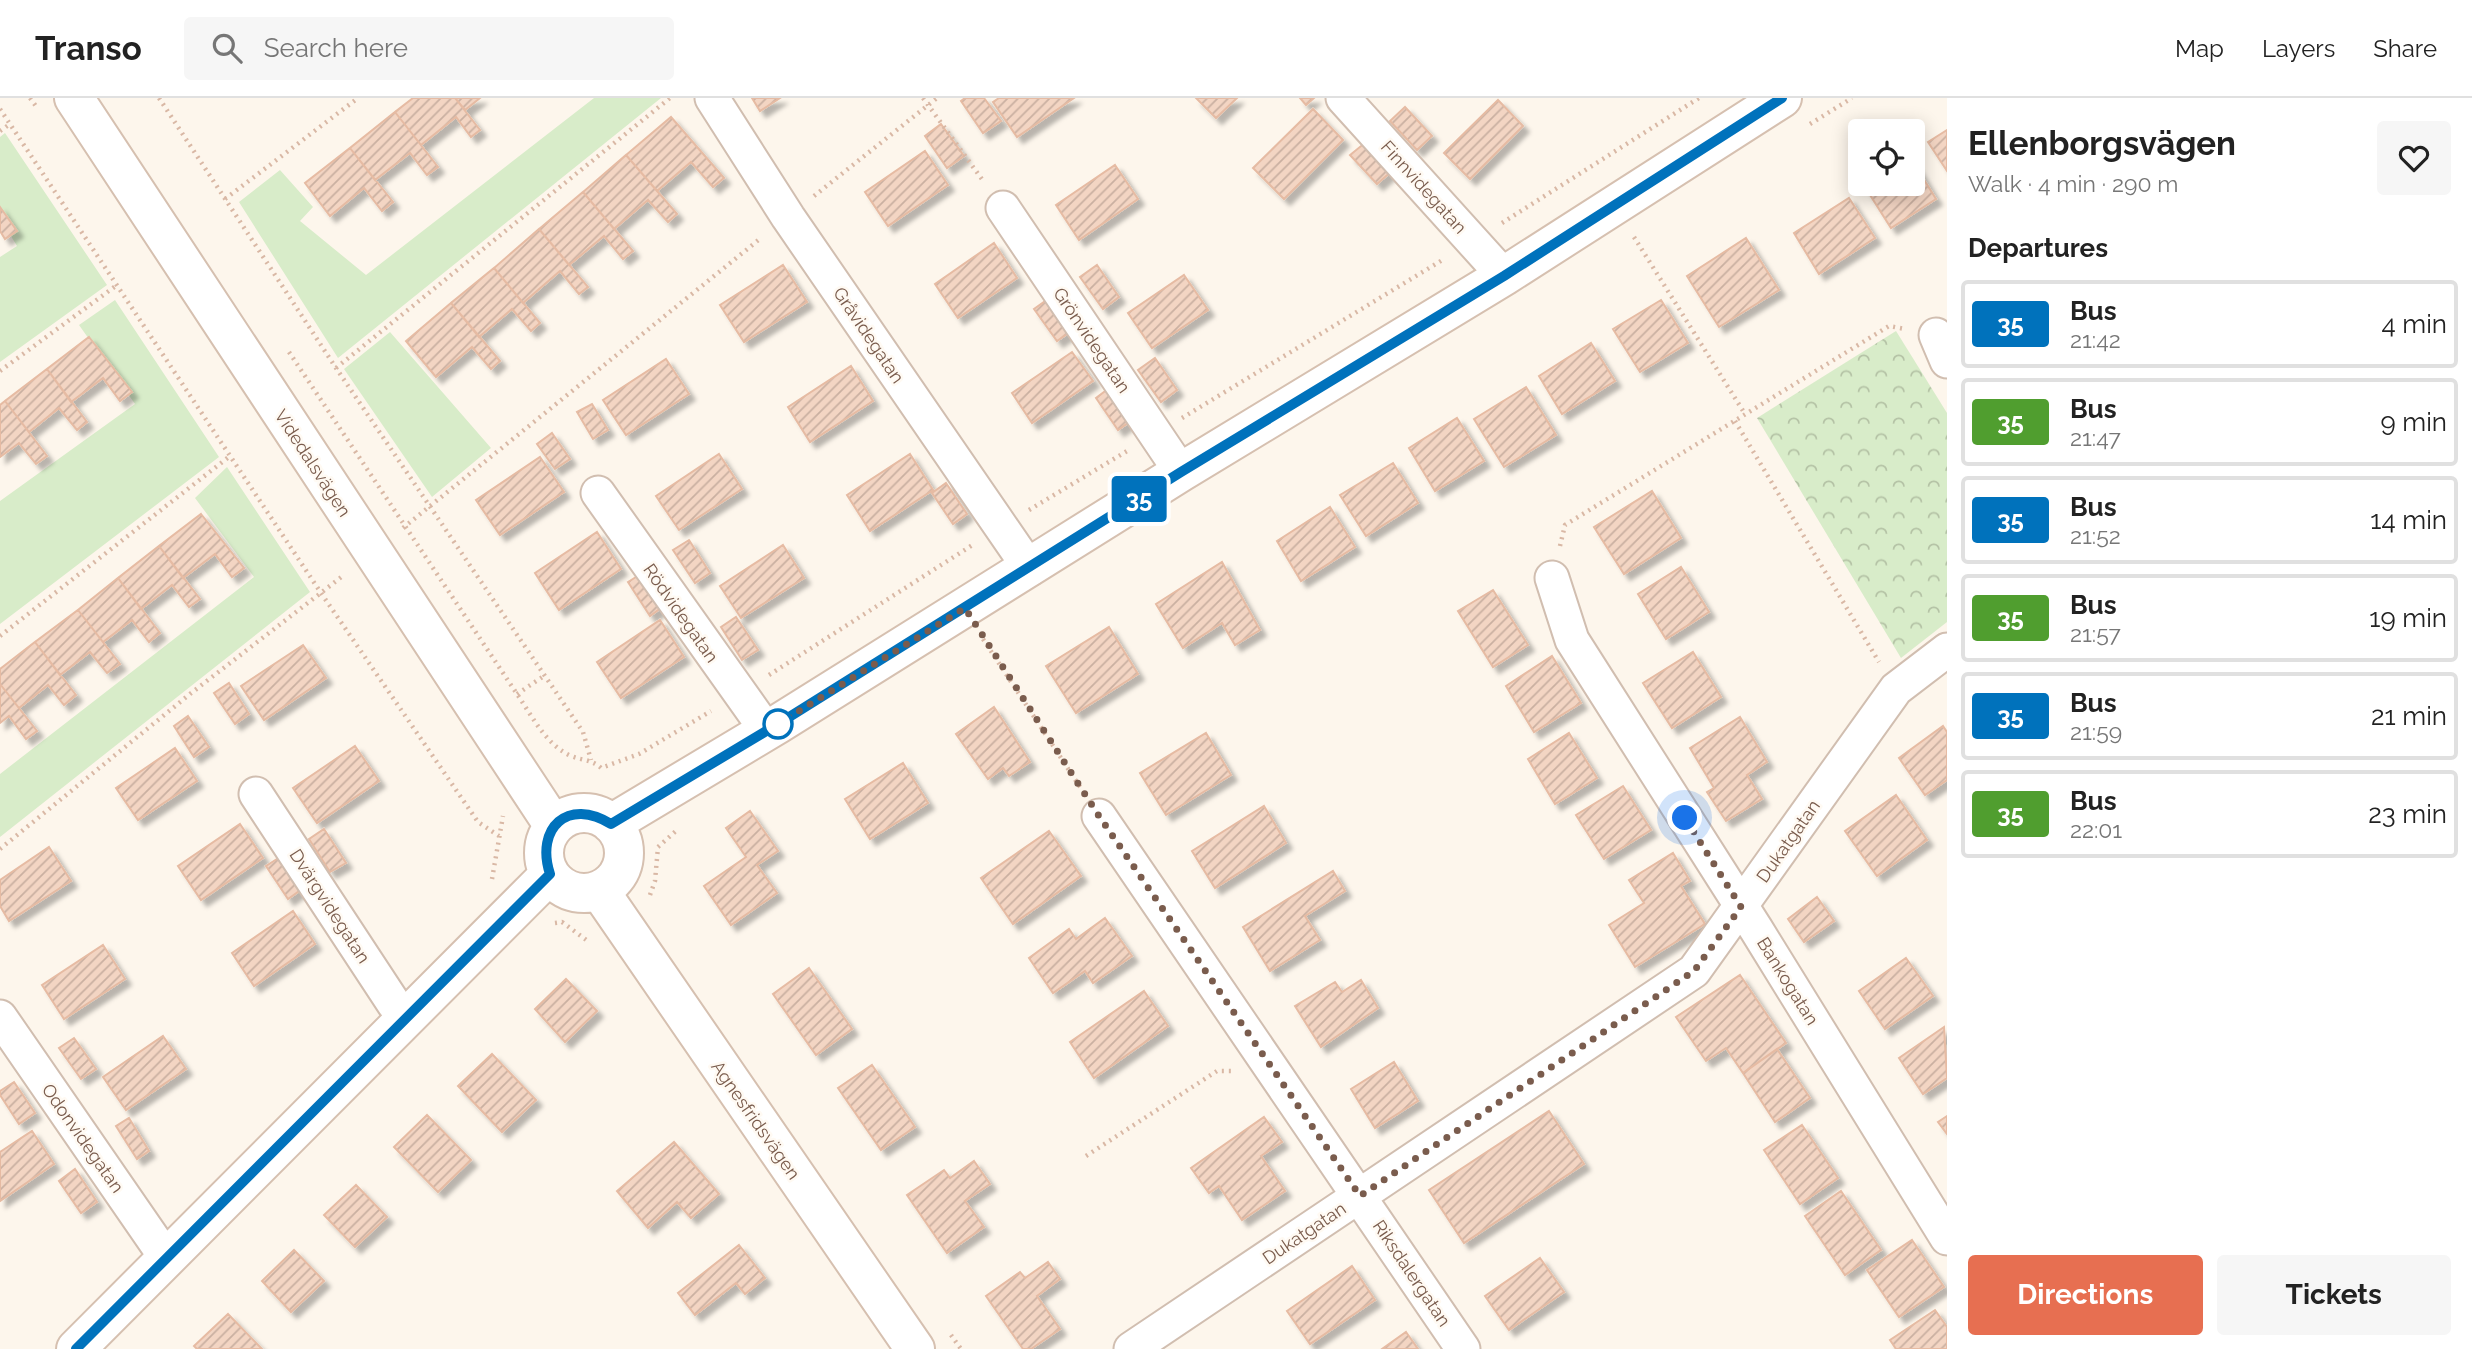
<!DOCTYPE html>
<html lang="en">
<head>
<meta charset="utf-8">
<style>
	:root { --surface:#fff; --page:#f6f6f6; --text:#222; --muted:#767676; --line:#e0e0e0; --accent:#e76f51 }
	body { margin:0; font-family:Raleway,sans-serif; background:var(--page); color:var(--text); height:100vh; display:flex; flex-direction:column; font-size:26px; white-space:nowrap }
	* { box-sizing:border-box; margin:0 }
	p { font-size:23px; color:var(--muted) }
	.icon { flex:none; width:38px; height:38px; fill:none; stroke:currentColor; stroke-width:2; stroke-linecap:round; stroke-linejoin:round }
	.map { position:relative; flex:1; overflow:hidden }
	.side { display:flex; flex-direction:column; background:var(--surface); width:525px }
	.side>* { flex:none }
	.badge { padding:0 14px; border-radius:5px; font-size:24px; line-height:46px }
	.buttons { position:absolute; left:1848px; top:21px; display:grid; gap:14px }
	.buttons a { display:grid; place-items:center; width:77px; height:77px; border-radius:7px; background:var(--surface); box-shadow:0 4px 18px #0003; font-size:35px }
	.you { position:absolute; width:35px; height:35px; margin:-18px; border:5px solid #fff; border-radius:50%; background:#1a73e8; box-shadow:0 0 0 10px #1a73e833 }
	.map>.badge { position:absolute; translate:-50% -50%; box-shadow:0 0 0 4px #fff }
	h2 { padding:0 21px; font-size:26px; line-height:63px }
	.round { display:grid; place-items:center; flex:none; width:74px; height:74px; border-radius:7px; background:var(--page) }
	.summary { display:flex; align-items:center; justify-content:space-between; height:119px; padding:0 21px }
	h1 { font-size:33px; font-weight:700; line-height:52px }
	.button { display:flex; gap:14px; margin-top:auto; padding:14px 21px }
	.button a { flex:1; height:80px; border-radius:7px; background:var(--accent); color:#fff; font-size:28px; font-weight:700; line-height:80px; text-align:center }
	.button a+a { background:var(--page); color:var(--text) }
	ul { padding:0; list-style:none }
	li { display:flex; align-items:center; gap:21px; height:88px; margin:0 14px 10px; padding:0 7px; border:4px solid var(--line); border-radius:7px }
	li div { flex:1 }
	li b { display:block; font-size:26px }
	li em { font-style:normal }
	li .badge { min-width:77px; font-weight:700; text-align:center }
	header { display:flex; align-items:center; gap:42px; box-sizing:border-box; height:98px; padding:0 35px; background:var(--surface); border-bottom:2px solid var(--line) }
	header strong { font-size:33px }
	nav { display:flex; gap:38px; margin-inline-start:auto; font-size:24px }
	.search { width:490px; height:63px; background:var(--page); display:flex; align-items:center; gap:18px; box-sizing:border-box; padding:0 24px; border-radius:7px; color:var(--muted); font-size:26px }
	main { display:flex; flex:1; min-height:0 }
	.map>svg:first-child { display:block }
	.grass { fill:#d8ecc9 }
	.forest { fill:url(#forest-crowns) }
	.building { fill:url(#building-hatch); stroke:#e6bba3; stroke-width:2; filter:url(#shadow) }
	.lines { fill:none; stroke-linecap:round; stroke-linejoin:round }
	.street-casing { stroke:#d1beb0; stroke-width:37 }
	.secondary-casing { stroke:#d6c0b0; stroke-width:42 }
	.path { stroke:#d9b8a5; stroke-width:4.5; stroke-dasharray:2 5; stroke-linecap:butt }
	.street { stroke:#fff; stroke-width:33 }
	.secondary { stroke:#fff; stroke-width:38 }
	.line-casing { stroke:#fff; stroke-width:16 }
	.line { stroke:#0072bc; stroke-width:10 }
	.walk { stroke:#7a5c4d; stroke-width:7; stroke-dasharray:0 12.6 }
	.stop-dot { fill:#fff; stroke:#0072bc; stroke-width:3.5 }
	.labels { text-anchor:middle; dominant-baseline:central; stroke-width:5; stroke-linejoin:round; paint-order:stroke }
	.street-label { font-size:18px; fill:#7a5c4d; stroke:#fffaf3 }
</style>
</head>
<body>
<header>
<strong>Transo</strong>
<div class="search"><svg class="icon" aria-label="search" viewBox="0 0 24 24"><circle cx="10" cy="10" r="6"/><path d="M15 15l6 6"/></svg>Search here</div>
<nav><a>Map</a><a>Layers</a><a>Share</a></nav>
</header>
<main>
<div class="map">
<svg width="1947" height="1251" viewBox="0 0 1947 1251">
	<defs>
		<pattern id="forest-crowns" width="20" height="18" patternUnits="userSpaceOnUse" patternTransform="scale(1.75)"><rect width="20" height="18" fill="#d8ecc9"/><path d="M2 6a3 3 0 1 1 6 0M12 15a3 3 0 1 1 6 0" fill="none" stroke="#b4c2a5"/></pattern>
		<pattern id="building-hatch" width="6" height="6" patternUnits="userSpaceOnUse" patternTransform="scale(1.75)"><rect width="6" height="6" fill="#f3d5c3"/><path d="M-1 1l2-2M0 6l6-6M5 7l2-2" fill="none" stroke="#cab0a1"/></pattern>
		<filter id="shadow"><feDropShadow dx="6" dy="6" stdDeviation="2" flood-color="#0004"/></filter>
	</defs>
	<rect width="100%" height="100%" fill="#fdf6ec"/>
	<path class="grass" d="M594 0H661L338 260 239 104 280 72 313 109 300 123 366 177Z
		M5 35 107 187 0 264V159L17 148 0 120V39Z
		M115 202 219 359 0 526V403L135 306 79 227Z
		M390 234 491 350 432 399 344 271Z
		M227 369 310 494 0 739V676L254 479 195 400Z"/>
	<path class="forest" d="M1896 233 1947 315V524L1901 560 1757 320Z"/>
	<path class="building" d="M413 0H455L480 32 471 39 456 19 421 47 395 14Z
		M455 0H480L465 12Z
		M752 0H780L760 13Z
		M965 0H984L1001 23 983 35 961 3Z
		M999 0H1074L1017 39 993 4Z
		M1196 0H1237L1216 20Z
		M1300 0H1314L1306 7Z
		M1498 2 1523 28 1470 81 1444 55Z
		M1405 9 1432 38 1417 52 1390 23Z
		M1313 11 1343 42 1284 101 1253 70Z
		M395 14 438 69 427 77 410 55 375 82 350 50Z
		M671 19 724 80 713 89 691 64 657 93 626 57Z
		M941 26 964 58 947 70 925 38Z
		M1947 32V73L1928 44Z
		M1366 44 1393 72 1377 86 1350 57Z
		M350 50 393 104 382 113 364 90 330 118 305 85Z
		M925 53 948 87 888 128 865 94Z
		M626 57 677 116 668 124 648 102 614 131 583 94Z
		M1913 64 1936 101 1891 130 1865 89 1870 86H1913Z
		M1115 67 1138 101 1079 142 1056 107Z
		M583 94 633 153 623 161 604 138 569 167 539 131Z
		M1849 100 1875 140 1819 176 1794 135Z
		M0 109 17 133 5 141 0 133Z
		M539 131 588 189 579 196 560 173 523 205 494 170Z
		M1746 140 1779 192 1719 229 1687 178Z
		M994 145 1017 180 958 220 935 186Z
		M783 167 807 204 744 244 720 207Z
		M1097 167 1119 199 1103 211 1080 179Z
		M494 170 540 225 531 233 512 211 479 239 451 205Z
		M1184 177 1208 212 1152 250 1128 215Z
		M1051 199 1074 231 1057 243 1034 211Z
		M1661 202 1688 245 1640 274 1613 231Z
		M451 205 500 263 491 271 472 249 436 279 406 243Z
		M89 239 132 294 120 303 103 280 71 304 47 271Z
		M1591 245 1615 283 1562 316 1539 278Z
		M1072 254 1093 283 1032 325 1012 295Z
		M1155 260 1177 292 1161 304 1138 272Z
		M666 261 689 296 626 337 603 302Z
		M851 268 873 303 810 344 788 309Z
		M47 271 87 324 77 332 59 310 29 334 5 303Z
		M1112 288 1135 320 1118 332 1096 300Z
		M1526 289 1556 337 1504 369 1474 321Z
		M5 303 47 358 36 366 19 345 0 359V307Z
		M592 306 608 332 593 341 577 314Z
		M1457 320 1484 363 1435 393 1409 350Z
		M552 335 570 361 555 371 537 346Z
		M719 356 742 391 679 432 656 398Z
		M910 356 933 392 870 433 847 397Z
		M540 359 564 394 500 437 476 402Z
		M1393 365 1418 405 1366 438 1340 397Z
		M946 385 967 416 953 426 932 395Z
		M1652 393 1681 440 1624 476 1594 429Z
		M1330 409 1355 449 1301 483 1277 443Z
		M201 416 244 470 232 479 215 456 183 480 159 448Z
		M597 434 621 471 559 512 535 475Z
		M689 442 710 475 695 485 673 452Z
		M783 447 804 480 741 520 720 488Z
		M159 448 200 501 189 509 172 487 141 511 118 480Z
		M1222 464 1260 532 1235 547 1222 525 1183 550 1156 506Z
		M1681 469 1709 514 1666 541 1638 496Z
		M644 474 665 507 650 518 628 484Z
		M118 480 160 535 149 544 132 522 103 544 78 512Z
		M1493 492 1528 547 1493 569 1458 513Z
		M78 512 120 566 107 575 90 554 60 577 35 544Z
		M736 519 758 552 742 562 721 529Z
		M660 522 684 559 621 600 597 564Z
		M1109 529 1138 576 1076 615 1046 568Z
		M35 544 76 597 64 607 48 587 19 610 0 586V571Z
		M303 547 326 580 264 622 241 588Z
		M1693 554 1721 599 1672 630 1643 585Z
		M1552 558 1581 605 1534 634 1506 588Z
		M229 585 249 616 235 626 214 595Z
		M0 586 37 633 26 641 9 618 0 625Z
		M994 609 1030 664 1009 678 1003 670 988 681 956 636Z
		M188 618 209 649 194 659 174 628Z
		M1740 619 1767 664 1747 677 1762 701 1726 723 1707 694 1714 690 1690 650Z
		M1943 628 1947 634V682L1925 697 1899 660Z
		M1206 635 1231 677 1166 717 1140 675Z
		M1569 635 1597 680 1555 706 1528 661Z
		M355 648 379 683 317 725 293 690Z
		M175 650 197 683 138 722 116 690Z
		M903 665 928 705 870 741 845 701Z
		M1623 688 1651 732 1604 761 1576 717Z
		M1896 697 1927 742 1877 778 1845 733Z
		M1264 708 1286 745 1215 790 1192 753Z
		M750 713 778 753 757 767 777 795 731 827 704 788 746 759 726 730Z
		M240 726 263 760 201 802 178 768Z
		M324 731 346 765 330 774 309 741Z
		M1049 733 1081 778 1013 826 981 780Z
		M49 749 71 783 9 823 0 808V782Z
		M1673 755 1690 783 1681 788 1705 826 1635 869 1609 827 1644 805 1629 782Z
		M280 759 302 791 288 801 266 768Z
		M1333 773 1345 793 1305 818 1320 842 1270 873 1243 829Z
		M1817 799 1834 823 1804 844 1788 821Z
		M293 813 315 846 254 888 232 855Z
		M1105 820 1132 858 1093 885 1085 873 1053 895 1029 860 1069 831 1076 841Z
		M103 847 125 881 64 921 42 887Z
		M1906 860 1933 898 1885 931 1859 893Z
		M809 870 852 931 816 957 773 896Z
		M1740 877 1786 945 1743 975 1726 950 1706 963 1676 919Z
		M566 881 597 913 565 944 535 911Z
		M1361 882 1378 910 1321 949 1295 908 1335 884 1342 894Z
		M1144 893 1168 928 1094 980 1070 944Z
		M1944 929 1947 980 1923 996 1899 960Z
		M163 938 186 971 126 1012 103 979Z
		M74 940 96 971 81 981 59 950Z
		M1777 951 1810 1000 1775 1024 1743 975Z
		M492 956 536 1002 502 1034 458 988Z
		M1394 964 1418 1003 1375 1030 1351 991Z
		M872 967 915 1029 881 1052 838 990Z
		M14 984 35 1015 19 1026 0 997V993Z
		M1549 1013 1584 1066 1464 1145 1429 1092Z
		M427 1017 471 1062 438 1094 394 1049Z
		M1947 1018V1036L1938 1024Z
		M1264 1019 1282 1044 1261 1058 1285 1093 1242 1122 1219 1088 1209 1095 1191 1070Z
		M129 1020 149 1053 137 1061 116 1028Z
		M1802 1027 1838 1080 1800 1106 1764 1052Z
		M32 1033 54 1066 0 1103V1054Z
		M674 1044 719 1096 691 1120 677 1104 648 1130 617 1093Z
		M974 1063 990 1086 965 1103 984 1129 947 1155 907 1097 944 1072 950 1080Z
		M75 1071 97 1104 81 1115 59 1083Z
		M356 1087 387 1119 355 1149 324 1117Z
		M1841 1093 1881 1152 1845 1177 1805 1118Z
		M1912 1142 1944 1189 1899 1219 1867 1172Z
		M739 1147 765 1180 745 1196 736 1185 695 1217 678 1195Z
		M294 1152 324 1183 291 1214 262 1183Z
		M1540 1160 1564 1194 1509 1232 1485 1198Z
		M1048 1164 1060 1181 1037 1198 1060 1231 1031 1251H1023L986 1198 1020 1174 1025 1180Z
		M1352 1168 1375 1202 1310 1246 1287 1213Z
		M1935 1212 1947 1229V1251H1896L1890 1242Z
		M228 1216 262 1251H197L194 1248Z
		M1406 1234 1418 1251H1382Z"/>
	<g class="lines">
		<g class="street-casing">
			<path id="street" d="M712 0 788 119 1030 471
				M1343 0 1504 178
				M1003 110 1181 374
				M1936 237 1947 263
				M598 395 767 633
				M1552 480 1572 542 1756 831 1947 1140
				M256 696 394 906 406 918
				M1099 718 1463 1251
				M0 919 167 1161
				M1131 1251 1694 873 1896 591 1947 552"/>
		</g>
		<g class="secondary-casing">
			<path id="secondary" d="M74 0 554 728
				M544 755a40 40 0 1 1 80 0a40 40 0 1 1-80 0Z
				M611 726 778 626 1181 374 1504 178 1782 0
				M599 792 915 1251
				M76 1251 550 776"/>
		</g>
		<path class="path" d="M30 0 38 11
			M159 0 336 270 583 634 591 662
			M923 0 984 84
			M0 11 321 495 478 724 499 738
			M1810 26 1852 0
			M0 33 10 26
			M814 98 937 0
			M225 101 358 0
			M1502 125 1699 0
			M1634 139 1745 316
			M289 254 517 596C532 618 546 647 571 658 583 663 591 661 601 670L639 656 711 613
			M336 270 670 0
			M0 273 117 187
			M1182 320 1444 161
			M1735 323 1879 564
			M1029 412 1127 353
			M403 430 761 140
			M1560 448 1565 427 1889 228 1905 231
			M0 538 230 358
			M983 541 1082 692
			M769 577 974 446
			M517 596 544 578
			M0 751 190 596 344 477
			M492 781 503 718
			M650 797 655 783 658 749 677 732
			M555 825 562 824 589 844
			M1086 1058 1217 973H1232
			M951 1237 961 1251"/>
		<use href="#street" class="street"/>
		<use href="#secondary" class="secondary"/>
	</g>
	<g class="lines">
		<g class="line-casing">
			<path id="line" d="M76 1251 550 776C535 730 568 699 611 726L778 626 1181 374 1504 178 1782 0"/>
		</g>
		<use href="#line" class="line"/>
		<path class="walk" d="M778 626 965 510 1099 718 1360 1098 1694 873 1741 809 1685 720"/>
	</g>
	<circle class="stop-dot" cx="778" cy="626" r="14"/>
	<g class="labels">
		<g class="street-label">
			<text transform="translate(1424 89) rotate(48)">Finnvidegatan</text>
			<text transform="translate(869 237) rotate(56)">Gråvidegatan</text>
			<text transform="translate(1092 242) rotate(56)">Grönvidegatan</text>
			<text transform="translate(313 365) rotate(57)">Videdalsvägen</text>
			<text transform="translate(681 515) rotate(55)">Rödvidegatan</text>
			<text transform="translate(1788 743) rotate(-55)">Dukatgatan</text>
			<text transform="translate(330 808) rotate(57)">Dvärgvidegatan</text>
			<text transform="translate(1788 883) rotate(58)">Bankogatan</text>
			<text transform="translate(756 1022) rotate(55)">Agnesfridsvägen</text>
			<text transform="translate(83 1040) rotate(55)">Odonvidegatan</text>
			<text transform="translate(1304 1135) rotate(-34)">Dukatgatan</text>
			<text transform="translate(1412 1175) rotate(56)">Riksdalergatan</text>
		</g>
	</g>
</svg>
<div class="buttons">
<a><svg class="icon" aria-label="locate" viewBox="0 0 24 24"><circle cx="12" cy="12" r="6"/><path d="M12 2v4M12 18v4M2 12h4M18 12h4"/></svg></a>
</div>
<div class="you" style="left:1685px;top:720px"></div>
<b class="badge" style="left:1139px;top:401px;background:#0072bc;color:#fff">35</b>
</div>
<section class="side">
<div class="summary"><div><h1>Ellenborgsvägen</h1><p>Walk · 4 min · 290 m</p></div><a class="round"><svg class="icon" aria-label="heart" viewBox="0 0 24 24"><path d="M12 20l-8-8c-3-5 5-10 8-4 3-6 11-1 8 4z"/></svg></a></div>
<h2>Departures</h2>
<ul>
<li><span class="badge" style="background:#0072bc;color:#fff">35</span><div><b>Bus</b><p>21:42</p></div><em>4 min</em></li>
<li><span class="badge" style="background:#509e2f;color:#fff">35</span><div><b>Bus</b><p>21:47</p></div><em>9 min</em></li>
<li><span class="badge" style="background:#0072bc;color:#fff">35</span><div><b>Bus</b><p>21:52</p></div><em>14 min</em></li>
<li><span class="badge" style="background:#509e2f;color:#fff">35</span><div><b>Bus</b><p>21:57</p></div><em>19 min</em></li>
<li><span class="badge" style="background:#0072bc;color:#fff">35</span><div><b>Bus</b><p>21:59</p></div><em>21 min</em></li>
<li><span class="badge" style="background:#509e2f;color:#fff">35</span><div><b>Bus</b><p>22:01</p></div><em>23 min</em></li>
</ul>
<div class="button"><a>Directions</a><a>Tickets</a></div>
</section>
</main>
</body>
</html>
